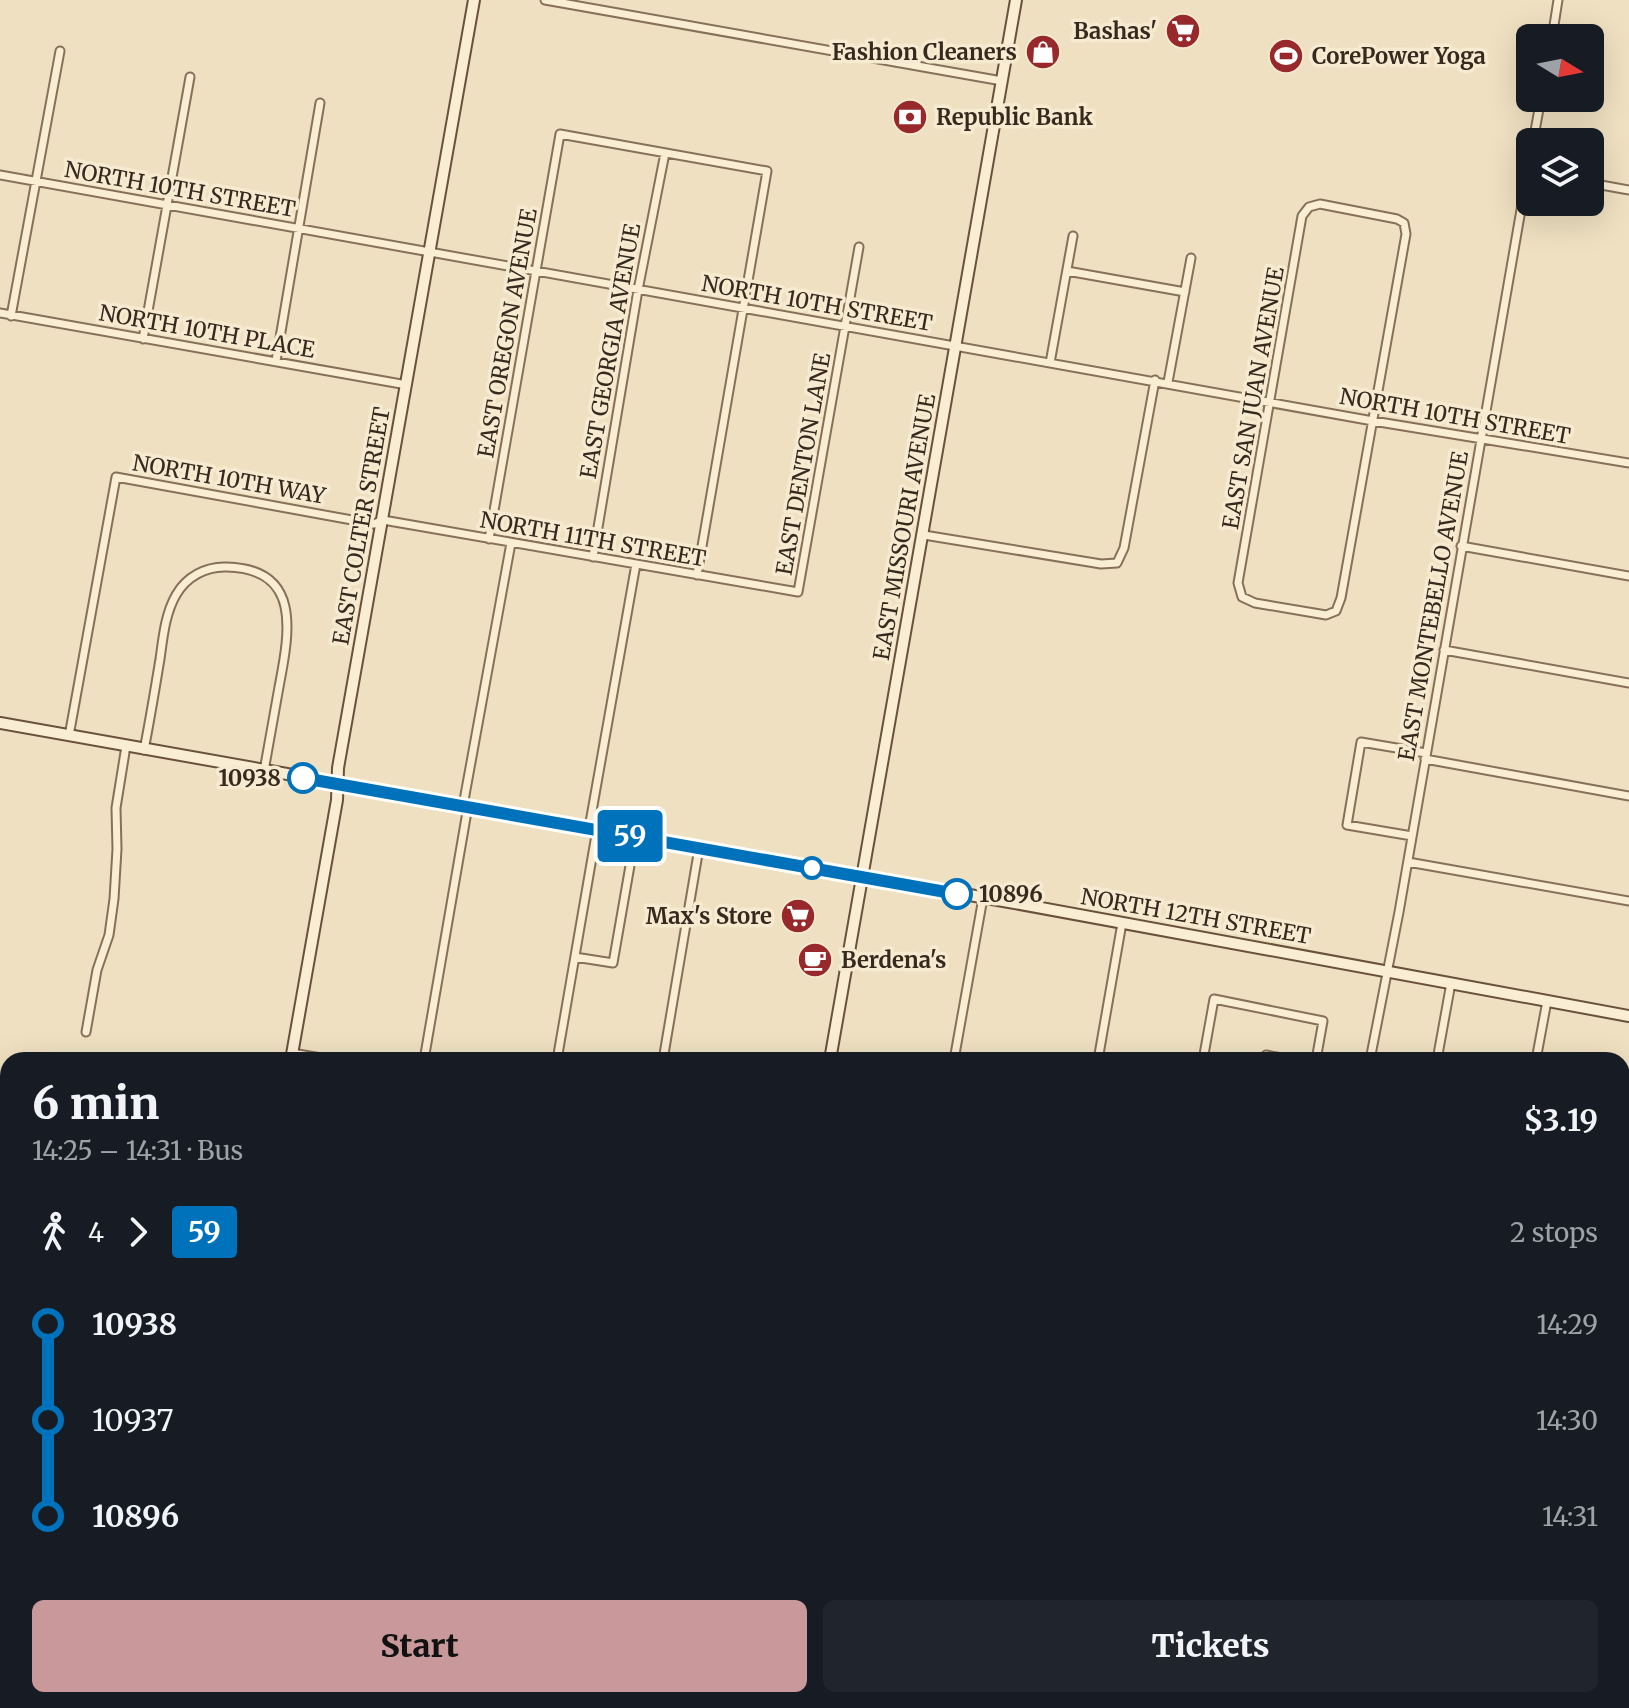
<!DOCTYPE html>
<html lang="en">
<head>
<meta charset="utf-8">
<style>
	:root { --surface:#171b24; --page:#20242c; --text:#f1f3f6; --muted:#9ea1a6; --accent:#c8989b }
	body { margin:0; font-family:Merriweather,serif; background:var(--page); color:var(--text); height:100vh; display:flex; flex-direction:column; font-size:30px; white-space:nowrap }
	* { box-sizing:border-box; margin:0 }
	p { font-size:26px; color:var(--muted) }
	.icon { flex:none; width:44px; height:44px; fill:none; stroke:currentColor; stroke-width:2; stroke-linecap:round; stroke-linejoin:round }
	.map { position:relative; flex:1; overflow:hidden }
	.details { position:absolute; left:0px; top:1052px; width:1630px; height:656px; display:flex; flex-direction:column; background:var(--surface); border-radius:24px 24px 0 0; box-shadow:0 8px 32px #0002 }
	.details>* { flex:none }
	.badge { padding:0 16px; border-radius:6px; font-size:28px; line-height:52px }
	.needle { width:52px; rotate:100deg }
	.controls { position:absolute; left:1516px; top:24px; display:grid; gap:16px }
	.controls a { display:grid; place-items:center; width:88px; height:88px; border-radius:12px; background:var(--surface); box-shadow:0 8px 32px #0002; font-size:40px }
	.map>.badge { position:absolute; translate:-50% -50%; box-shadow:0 0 0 4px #fff }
	.legs { display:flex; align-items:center; gap:12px; height:88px; padding:0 32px; font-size:26px }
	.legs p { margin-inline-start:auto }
	.overview { display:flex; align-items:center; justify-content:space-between; height:136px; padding:0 32px }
	h1 { font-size:44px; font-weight:800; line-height:60px }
	.action { display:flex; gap:16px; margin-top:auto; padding:16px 32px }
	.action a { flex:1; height:92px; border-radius:12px; background:var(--accent); color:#111; font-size:32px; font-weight:800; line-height:92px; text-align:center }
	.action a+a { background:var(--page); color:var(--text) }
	ul { padding:0 32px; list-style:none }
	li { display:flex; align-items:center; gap:28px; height:96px; font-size:30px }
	li i { display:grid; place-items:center; width:12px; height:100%; margin:0 10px; background:currentColor }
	li i::after { content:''; width:20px; height:20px; margin:-10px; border:6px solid; border-radius:50%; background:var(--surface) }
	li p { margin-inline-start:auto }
	li:first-child i { background:linear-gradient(#0000 50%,currentColor 0) }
	li:last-child i { background:linear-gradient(currentColor 50%,#0000 0) }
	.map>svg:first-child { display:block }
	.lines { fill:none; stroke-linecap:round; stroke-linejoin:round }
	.street-casing { stroke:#877058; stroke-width:11 }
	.secondary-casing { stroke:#69513b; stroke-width:14 }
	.street { stroke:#f9edd4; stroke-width:7 }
	.secondary { stroke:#f9edd4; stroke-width:10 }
	.line-1-casing { stroke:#fff; stroke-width:18 }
	.line-1 { stroke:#0072bc; stroke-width:12 }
	.stop-1-dot { fill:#fff; stroke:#0072bc; stroke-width:4 }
	.labels { text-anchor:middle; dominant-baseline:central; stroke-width:7; stroke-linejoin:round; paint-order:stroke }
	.poi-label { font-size:22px; font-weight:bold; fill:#37291d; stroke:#f6ead0; text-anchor:end }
	.street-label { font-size:22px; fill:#37291d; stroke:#f6ead0 }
	.stop-label { font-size:22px; font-weight:bold; fill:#37291d; stroke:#f6ead0; text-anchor:end }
</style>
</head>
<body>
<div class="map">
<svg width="1629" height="1708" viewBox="0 0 1629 1708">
	<rect width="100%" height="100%" fill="#eee0c0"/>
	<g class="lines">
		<g class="street-casing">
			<path id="street" d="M545 0 1002 81
				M1552 38 1558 0
				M1533 142 1541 98
				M0 175 1373 421 1629 463
				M1590 183 1629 190
				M1320 204 1397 219 1404 223 1406 234 1341 598 1336 611 1326 615 1255 603 1242 597 1238 583 1302 216 1309 207Z
				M1067 271 1185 292
				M0 313 407 385
				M11 316 60 51
				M143 339 190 77
				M276 361 320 103
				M1050 363 1073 236
				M1168 382 1191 258
				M924 535 1101 564 1117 563 1124 548 1155 380
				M489 539 560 134 767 171 697 575
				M1461 546 1629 576
				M593 557 638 290 665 153
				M1444 650 1629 683
				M69 736 116 477 374 524 383 520 798 592 859 247
				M144 750C150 720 155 689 160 659 163 638 165 614 176 595 186 577 206 566 227 567 303 569 289 634 279 687 274 715 269 743 264 771
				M1425 759 1629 796
				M463 806 511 543
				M589 828 636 564
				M1412 836 1347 825 1361 742 1426 753
				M1408 862 1629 901
				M575 957 613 963 635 837
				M86 1032 97 970 109 935 114 899 117 849 116 808 126 746
				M292 1053 333 1060
				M424 1060 468 806
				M557 1060 597 829
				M663 1060 699 848
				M954 1060 983 898
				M1098 1060 1122 923
				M1203 1060 1214 999 1323 1021 1316 1060
				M1265 1060 1266 1055 1293 1060
				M1370 1060 1399 912 1530 158
				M1437 1060 1451 983
				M1536 1060 1547 1001
				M1627 1101 1629 1088
				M1622 1217 1629 1218
				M1622 1340 1629 1342
				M1622 1448 1629 1449
				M1622 1555 1629 1556
				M514 1700 553 1701
				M1590 1700 1629 1707
				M364 1708 366 1700
				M1052 1708 1053 1700
				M1185 1708 1186 1700
				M1324 1708 1325 1700
				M1459 1708 1460 1700"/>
		</g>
		<g class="secondary-casing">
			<path id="secondary" d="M0 723 1009 902 1629 1016
				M291 1060 337 800 338 768 474 0
				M830 1060 1016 0
				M173 1708 174 1700
				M717 1708 719 1700"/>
		</g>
		<use href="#street" class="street"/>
		<use href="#secondary" class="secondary"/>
	</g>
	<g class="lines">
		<g class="line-1-casing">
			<path id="line-1" d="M303 778 957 894"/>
		</g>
		<use href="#line-1" class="line-1"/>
	</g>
	<defs>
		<g id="supermarket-disc" transform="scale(1.8)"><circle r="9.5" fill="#97282b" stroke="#f6ead0"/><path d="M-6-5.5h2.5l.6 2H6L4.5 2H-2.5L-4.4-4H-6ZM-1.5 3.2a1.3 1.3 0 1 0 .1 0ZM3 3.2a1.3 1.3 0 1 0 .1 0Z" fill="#fff"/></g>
		<g id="shop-disc" transform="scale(1.8)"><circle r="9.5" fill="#97282b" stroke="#f6ead0"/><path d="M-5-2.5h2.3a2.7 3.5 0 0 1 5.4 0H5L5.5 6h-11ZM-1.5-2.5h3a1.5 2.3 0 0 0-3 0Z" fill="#fff"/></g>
		<g id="stadium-disc" transform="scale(1.8)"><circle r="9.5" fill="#97282b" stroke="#f6ead0"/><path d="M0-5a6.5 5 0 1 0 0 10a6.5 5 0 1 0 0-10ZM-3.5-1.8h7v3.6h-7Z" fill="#fff"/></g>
		<g id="bank-disc" transform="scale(1.8)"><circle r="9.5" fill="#97282b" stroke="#f6ead0"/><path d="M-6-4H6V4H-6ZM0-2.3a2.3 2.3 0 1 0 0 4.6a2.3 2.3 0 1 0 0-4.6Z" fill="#fff"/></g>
		<g id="cafe-disc" transform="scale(1.8)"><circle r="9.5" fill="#97282b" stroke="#f6ead0"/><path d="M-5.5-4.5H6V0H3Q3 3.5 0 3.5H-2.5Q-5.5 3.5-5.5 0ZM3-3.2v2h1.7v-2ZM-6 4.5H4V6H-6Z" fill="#fff"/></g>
	</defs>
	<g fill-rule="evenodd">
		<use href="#supermarket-disc" x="1183" y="31"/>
		<use href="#shop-disc" x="1043" y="52"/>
		<use href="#stadium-disc" x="1286" y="56"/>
		<use href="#bank-disc" x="910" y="117"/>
		<use href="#supermarket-disc" x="798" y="916"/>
		<use href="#cafe-disc" x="815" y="960"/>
	</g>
	<g class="stop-1-dot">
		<circle cx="303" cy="778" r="14"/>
		<circle cx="812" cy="868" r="10"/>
		<circle cx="957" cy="894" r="14"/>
	</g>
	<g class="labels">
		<g class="poi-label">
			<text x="1157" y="31">Bashas'</text>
			<text x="1017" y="52">Fashion Cleaners</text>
			<text x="1312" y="56" text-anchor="start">CorePower Yoga</text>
			<text x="936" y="117" text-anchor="start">Republic Bank</text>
			<text x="772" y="916">Max's Store</text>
			<text x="841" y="960" text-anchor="start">Berdena's</text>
		</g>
		<g class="street-label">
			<text transform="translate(180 189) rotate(10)">NORTH 10TH STREET</text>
			<text transform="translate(817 303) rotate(10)">NORTH 10TH STREET</text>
			<text transform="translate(207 331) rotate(10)">NORTH 10TH PLACE</text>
			<text transform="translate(507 333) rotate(-80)">EAST OREGON AVENUE</text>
			<text transform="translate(610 351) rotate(-80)">EAST GEORGIA AVENUE</text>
			<text transform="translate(1253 398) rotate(-80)">EAST SAN JUAN AVENUE</text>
			<text transform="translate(1455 416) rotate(10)">NORTH 10TH STREET</text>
			<text transform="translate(803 464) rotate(-80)">EAST DENTON LANE</text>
			<text transform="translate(229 479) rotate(10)">NORTH 10TH WAY</text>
			<text transform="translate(361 526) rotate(-80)">EAST COLTER STREET</text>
			<text transform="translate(904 527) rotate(-80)">EAST MISSOURI AVENUE</text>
			<text transform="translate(593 539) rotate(10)">NORTH 11TH STREET</text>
			<text transform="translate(1433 606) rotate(-80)">EAST MONTEBELLO AVENUE</text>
			<text transform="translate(1196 916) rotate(10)">NORTH 12TH STREET</text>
		</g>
		<g class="stop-label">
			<text x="281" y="778">10938</text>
			<text x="979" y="894" text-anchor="start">10896</text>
		</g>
	</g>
</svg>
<div class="controls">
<a><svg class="needle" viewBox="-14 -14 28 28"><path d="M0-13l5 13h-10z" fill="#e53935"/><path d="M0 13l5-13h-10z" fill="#9ea1a6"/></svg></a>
<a><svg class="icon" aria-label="layers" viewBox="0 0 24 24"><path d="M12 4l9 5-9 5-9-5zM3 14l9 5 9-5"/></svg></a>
</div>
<b class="badge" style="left:630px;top:836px;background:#0072bc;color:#fff">59</b>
<section class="details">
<div class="overview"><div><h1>6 min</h1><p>14:25 – 14:31 · Bus</p></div><b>$3.19</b></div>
<div class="legs"><svg class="icon" aria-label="walk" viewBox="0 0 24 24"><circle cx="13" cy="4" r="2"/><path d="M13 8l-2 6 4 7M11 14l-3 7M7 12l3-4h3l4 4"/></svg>4<svg class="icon" aria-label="forward" viewBox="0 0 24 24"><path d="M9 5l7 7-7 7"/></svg><b class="badge" style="background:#0072bc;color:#fff">59</b><p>2 stops</p></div>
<ul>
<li><i style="color:#0072bc"></i><b>10938</b><p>14:29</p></li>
<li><i style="color:#0072bc"></i><span>10937</span><p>14:30</p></li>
<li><i style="color:#0072bc"></i><b>10896</b><p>14:31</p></li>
</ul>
<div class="action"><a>Start</a><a>Tickets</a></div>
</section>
</div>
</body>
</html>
